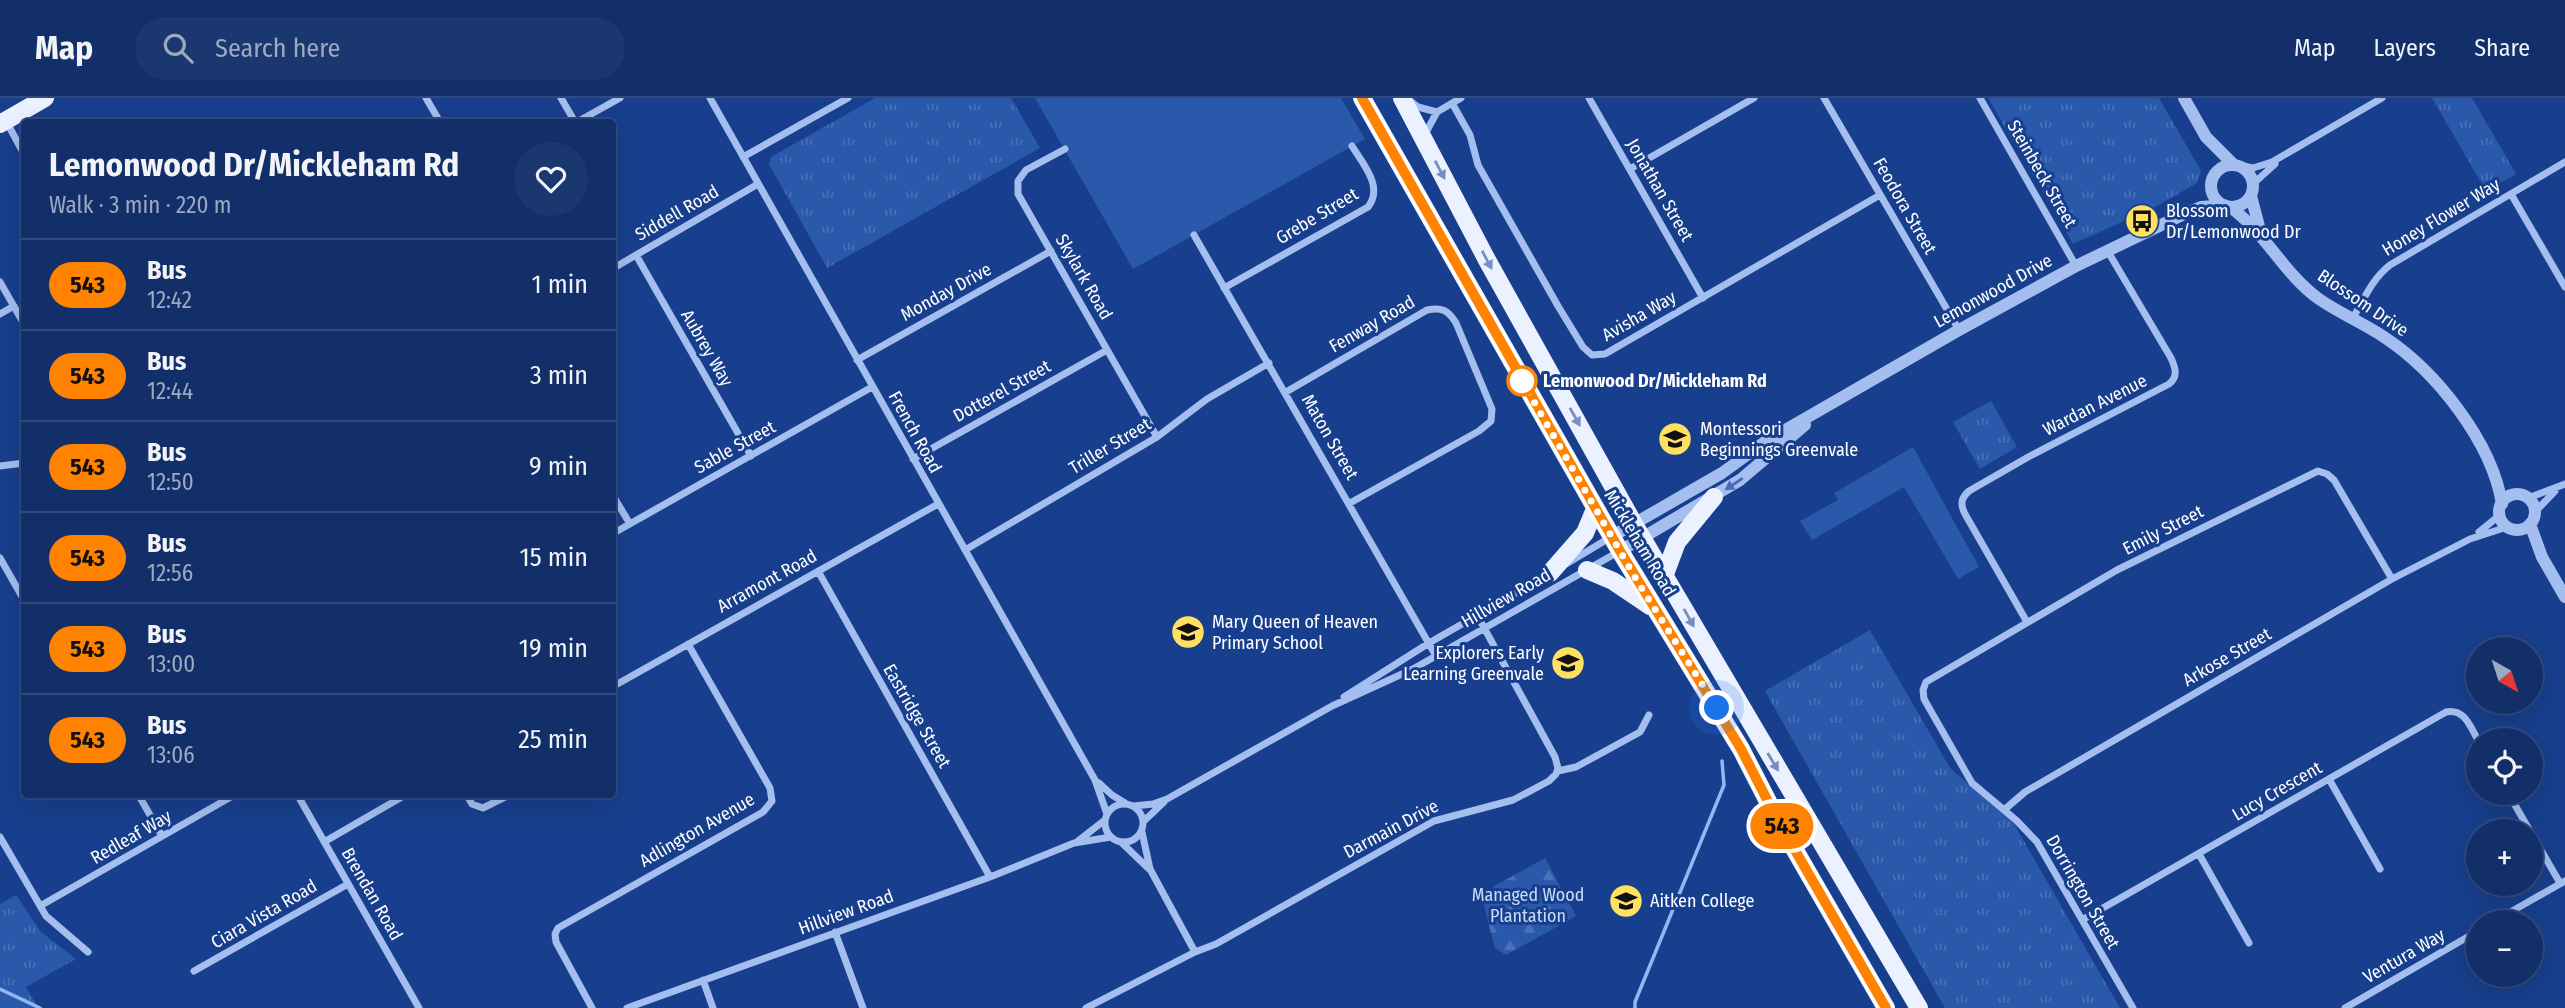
<!DOCTYPE html>
<html lang="en">
<head>
<meta charset="utf-8">
<style>
	:root { --surface:#122f6a; --page:#1b3770; --text:#f1f3f6; --muted:#9ca9c1; --line:#314a7e }
	body { margin:0; font-family:"Fira Sans Condensed",sans-serif; background:var(--page); color:var(--text); height:100vh; display:flex; flex-direction:column; font-size:26px; white-space:nowrap }
	* { box-sizing:border-box; margin:0 }
	p { font-size:23px; color:var(--muted) }
	.icon { flex:none; width:38px; height:38px; fill:none; stroke:currentColor; stroke-width:2; stroke-linecap:round; stroke-linejoin:round }
	.map { position:relative; flex:1; overflow:hidden }
	.details { position:absolute; left:21px; top:21px; width:595px; height:679px; display:flex; flex-direction:column; background:var(--surface); border-radius:7px; box-shadow:0 7px 28px #0002,0 0 0 2px var(--line) }
	.details>* { flex:none }
	.badge { padding:0 14px; border-radius:23px; font-size:24px; line-height:46px }
	.needle { width:46px; rotate:141deg }
	.controls { position:absolute; left:2466px; top:539px; display:grid; gap:14px }
	.controls a { display:grid; place-items:center; width:77px; height:77px; border-radius:50%; background:var(--surface); box-shadow:0 7px 28px #0002,0 0 0 2px var(--line); font-size:35px }
	.you { position:absolute; width:35px; height:35px; margin:-18px; border:5px solid #fff; border-radius:50%; background:#1a73e8; box-shadow:0 0 0 10px #1a73e833 }
	.map>.badge { position:absolute; translate:-50% -50%; box-shadow:0 0 0 4px #fff }
	.round { display:grid; place-items:center; flex:none; width:74px; height:74px; border-radius:37px; background:var(--page) }
	.summary { display:flex; align-items:center; justify-content:space-between; height:119px; padding:0 28px }
	h1 { font-size:33px; font-weight:700; line-height:52px }
	ul { padding:0; list-style:none }
	li { display:flex; align-items:center; gap:21px; height:91px; padding:0 28px; border-top:2px solid var(--line) }
	li div { flex:1 }
	li b { display:block; font-size:26px }
	li em { font-style:normal }
	li .badge { min-width:77px; font-weight:700; text-align:center }
	header { display:flex; align-items:center; gap:42px; box-sizing:border-box; height:98px; padding:0 35px; background:var(--surface); border-bottom:2px solid var(--line) }
	header strong { font-size:33px }
	nav { display:flex; gap:38px; margin-inline-start:auto; font-size:24px }
	.search { width:490px; height:63px; background:var(--page); display:flex; align-items:center; gap:18px; box-sizing:border-box; padding:0 24px; border-radius:38px; color:var(--muted); font-size:26px }
	.map>svg:first-child { display:block }
	.grass { fill:#2a58ab }
	.forest { fill:url(#forest-firs) }
	.park { fill:url(#park-tufts) }
	.lines { fill:none; stroke-linecap:round; stroke-linejoin:round }
	.stream { stroke:#95b7f1; stroke-width:3.5 }
	.minor { stroke:#a3beef; stroke-width:7 }
	.tertiary { stroke:#a3beef; stroke-width:12 }
	.primary { stroke:#ebf1ff; stroke-width:18 }
	.oneway { fill:#778fc0 }
	.oneway2 { fill:#496baf }
	.line-casing { stroke:#fff; stroke-width:16 }
	.line { stroke:#ff8200; stroke-width:10 }
	.walk { stroke:#fff; stroke-width:7; stroke-dasharray:0 12.6 }
	.stop-dot { fill:#fff; stroke:#ff8200; stroke-width:3.5 }
	.labels { text-anchor:middle; dominant-baseline:central; stroke-width:6; stroke-linejoin:round; paint-order:stroke }
	.street-label { font-size:18px; fill:#fff; stroke:#183f8d }
	.poi-label { font-size:18px; fill:#fff; stroke:#183f8d; text-anchor:start }
	.stop-label { font-size:18px; font-weight:bold; fill:#fff; stroke:#183f8d; text-anchor:start }
	.park-label { font-size:18px; fill:#c9dbfb; stroke:#183f8d }
</style>
</head>
<body>
<header>
<strong>Map</strong>
<div class="search"><svg class="icon" aria-label="search" viewBox="0 0 24 24"><circle cx="10" cy="10" r="6"/><path d="M15 15l6 6"/></svg>Search here</div>
<nav><a>Map</a><a>Layers</a><a>Share</a></nav>
</header>
<div class="map">
<svg width="2565" height="910" viewBox="0 0 2565 910">
	<defs>
		<pattern id="forest-firs" width="22" height="20" patternUnits="userSpaceOnUse" patternTransform="scale(1.75)"><rect width="22" height="20" fill="#2a58ab"/><path d="M5 1l3.5 6h-7zM16 11l3.5 6h-7z" fill="#4a71b8"/></pattern>
		<pattern id="park-tufts" width="24" height="20" patternUnits="userSpaceOnUse" patternTransform="scale(1.75)"><rect width="24" height="20" fill="#2a58ab"/><path d="M3 7l-1-3M5 7V3M7 7l1-3M15 17l-1-3M17 17v-4M19 17l1-3" fill="none" stroke="#4a71b8"/></pattern>
	</defs>
	<rect width="100%" height="100%" fill="#183f8d"/>
	<path class="grass" d="M1035 0H1341L1365 41 1133 171Z
		M1913 349 1979 469 1958 481 1904 389 1812 442 1800 423 1838 402 1834 395Z"/>
	<path class="forest" d="M1545 760 1576 818 1506 857 1495 850 1484 808 1493 789Z"/>
	<path class="park" d="M875 0H1011L1040 50 827 170 769 66 771 59Z
		M1988 0H2159L2201 73 2197 85 2155 109 2073 146Z
		M2432 0H2472L2516 76 2486 93Z
		M1991 303 2017 349 1980 371 1953 324Z
		M1870 532 1950 670 2014 726 2120 910H1945L1765 593Z
		M16 797 41 834 76 861 26 889 38 910H0V806Z"/>
	<g class="lines">
		<path class="stream" d="M0 891 40 910
			M1635 910V904L1724 687 1722 663"/>
		<path class="minor" d="M426 0 440 24
			M561 0 575 24
			M710 0 1095 682 1107 716
			M1589 0 1703 200
			M1824 0 1959 232
			M1980 0 2076 168
			M1409 2 1418 9 1437 14
			M1452 5 1470 37 1478 67 1558 208 1583 249 1592 257 1605 256 1880 97
			M6 23 24 56
			M577 24 620 0
			M1424 38 1437 14 1461 0
			M1065 51 1026 72 1018 83V96L1157 339
			M743 59 848 0
			M2239 67 2253 70 2272 64 2382 0
			M1630 71 1754 0
			M2253 86 2275 66
			M2511 96 2565 189
			M1194 137 1436 558
			M636 157 751 358
			M612 171 758 86
			M0 184 24 226
			M1224 190 1368 109C1384 89 1363 66 1352 48
			M0 216 14 208
			M2353 220C2364 201 2372 181 2390 167L2565 64
			M857 262 1051 153
			M1286 294 1427 212C1442 209 1448 212 1456 225L1492 311 1491 323 1479 333 1350 405
			M913 361 1107 252
			M0 368 24 365
			M612 396 630 426
			M2528 400 2565 386
			M2535 414 2555 393
			M2479 434 2500 417
			M612 436 872 289
			M965 452 1157 339 1207 301 1269 265
			M0 460 24 502
			M1566 466 1611 439
			M818 473 990 779
			M2027 524 1965 416C1960 406 1961 400 1969 393L2030 358 2169 286C2178 279 2176 271 2171 260L2107 152
			M612 589 938 406
			M1344 599 1429 545 1549 476
			M1558 673 1576 669 1640 634 1649 617
			M2329 681 2380 771
			M1099 685 1112 697 1125 705
			M2508 695 2560 785
			M138 696 162 738
			M297 696 419 910
			M466 696 472 706 483 710 511 696
			M1105 725a19 19 0 1 1 38 0a19 19 0 1 1-38 0Z
			M1134 708 1153 706 1167 701 1332 608 1413 571 1618 454
			M2004 712 2025 694 2392 481 2470 441 2507 429
			M1144 723 1164 704
			M1142 734 1150 771 1195 854
			M0 739 46 818 88 854
			M1078 743 1105 722
			M324 744 407 696
			M1122 745 1149 771
			M2199 756 2249 845
			M40 808 236 696
			M2082 822 2446 614C2464 610 2470 628 2478 642
			M2493 824 2565 783
			M835 834 863 910
			M194 873 348 786
			M703 882 713 910
			M592 910 556 844 555 836 558 830 763 714 772 703 770 690 688 546
			M627 910 990 779 1074 745 1111 739
			M1086 910 1195 854 1216 846 1434 723 1513 702 1549 683 1556 676 1558 670 1555 659 1477 517
			M2133 910 2037 744 2017 723 1972 685 1924 601 1923 592 1926 584 2117 472 2318 373 2327 376 2334 382 2392 481
			M2345 910 2478 833"/>
		<path class="tertiary" d="M2184 0 2206 39 2233 66
			M2211 88a21 21 0 1 1 42 0a21 21 0 1 1-42 0Z
			M2251 98 2260 132
			M2230 109C2266 135 2283 175 2319 201 2339 215 2363 225 2384 239 2436 273 2492 344 2502 406
			M2499 414a18 18 0 1 1 36 0a18 18 0 1 1-36 0Z
			M2530 426 2542 459 2565 499
			M1611 439 1722 375 1766 343 1959 232 2076 168 2184 116 2201 109 2224 107
			M1620 453 1740 382 1805 327"/>
		<path class="primary" d="M1362 0 1620 453 1741 651 1777 721 1886 910
			M1402 0 1487 162 1634 426 1919 910
			M0 26 45 0
			M1587 472 1613 483 1650 508
			M1550 475 1585 435 1595 411
			M1665 476 1677 444 1714 399"/>
	</g>
	<defs><path id="oneway-solid" d="M-6-.8H1V-3.2L6.5 0L1 3.2V.8H-6Z" transform="scale(1.75)"/></defs>
	<g class="oneway">
		<use href="#oneway-solid" transform="translate(1440 72) rotate(62)"/>
		<use href="#oneway-solid" transform="translate(1487 162) rotate(62)"/>
		<use href="#oneway-solid" transform="translate(1575 319) rotate(61)"/>
		<use href="#oneway-solid" transform="translate(1689 520) rotate(61)"/>
		<use href="#oneway-solid" transform="translate(1773 664) rotate(59)"/>
	</g>
	<use class="oneway2" href="#oneway-solid" transform="translate(1734 386) rotate(146)"/>
	<g class="lines">
		<g class="line-casing">
			<path id="line" d="M1362 0 1620 453 1741 651 1777 721 1886 910"/>
		</g>
		<use href="#line" class="line"/>
		<path class="walk" d="M1522 283 1636 481 1717 610"/>
	</g>
	<defs>
		<g id="bus-disc" transform="scale(1.75)"><circle r="9.5" fill="#ffe161" stroke="#183f8d"/><path d="M-5-6H5V4H4V6H2V4H-2V6H-4V4H-5ZM-3.5-4V0h7V-4ZM-3.5 1.2v1.5H-2V1.2ZM2 1.2v1.5H3.5V1.2Z" fill="#111"/></g>
		<g id="school-disc" transform="scale(1.75)"><circle r="9.5" fill="#ffe161" stroke="#183f8d"/><path d="M0-5L7-2L0 1L-7-2ZM-4 1L0 2.5L4 1V4Q0 6-4 4Z" fill="#111"/></g>
	</defs>
	<g fill-rule="evenodd">
		<use href="#bus-disc" x="2142" y="123"/>
		<use href="#school-disc" x="1675" y="341"/>
		<use href="#school-disc" x="1188" y="534"/>
		<use href="#school-disc" x="1568" y="565"/>
		<use href="#school-disc" x="1626" y="803"/>
	</g>
	<circle class="stop-dot" cx="1522" cy="283" r="14"/>
	<g class="labels">
		<g class="street-label">
			<text transform="translate(2042 76) rotate(60)">Steinbeck Street</text>
			<text transform="translate(1660 92) rotate(60)">Jonathan Street</text>
			<text transform="translate(1905 108) rotate(60)">Feodora Street</text>
			<text transform="translate(677 115) rotate(-30)">Siddell Road</text>
			<text transform="translate(1317 118) rotate(-31)">Grebe Street</text>
			<text transform="translate(2441 119) rotate(-31)">Honey Flower Way</text>
			<text transform="translate(1084 179) rotate(60)">Skylark Road</text>
			<text transform="translate(1993 193) rotate(-29)">Lemonwood Drive</text>
			<text transform="translate(946 194) rotate(-29)">Monday Drive</text>
			<text transform="translate(2363 205) rotate(34)">Blossom Drive</text>
			<text transform="translate(1639 218) rotate(-30)">Avisha Way</text>
			<text transform="translate(1372 226) rotate(-30)">Fenway Road</text>
			<text transform="translate(707 250) rotate(60)">Aubrey Way</text>
			<text transform="translate(1002 293) rotate(-29)">Dotterel Street</text>
			<text transform="translate(2095 307) rotate(-27)">Wardan Avenue</text>
			<text transform="translate(915 334) rotate(61)">French Road</text>
			<text transform="translate(1330 339) rotate(60)">Maton Street</text>
			<text transform="translate(1110 348) rotate(-31)">Triller Street</text>
			<text transform="translate(735 349) rotate(-29)">Sable Street</text>
			<text transform="translate(2163 432) rotate(-27)">Emily Street</text>
			<text transform="translate(1640 445) rotate(59)">Mickleham Road</text>
			<text transform="translate(767 483) rotate(-29)">Arramont Road</text>
			<text transform="translate(1506 500) rotate(-30)">Hillview Road</text>
			<text transform="translate(2227 559) rotate(-30)">Arkose Street</text>
			<text transform="translate(917 618) rotate(60)">Eastridge Street</text>
			<text transform="translate(2277 693) rotate(-30)">Lucy Crescent</text>
			<text transform="translate(1391 731) rotate(-28)">Darmain Drive</text>
			<text transform="translate(697 732) rotate(-30)">Adlington Avenue</text>
			<text transform="translate(131 739) rotate(-30)">Redleaf Way</text>
			<text transform="translate(2083 794) rotate(60)">Dorrington Street</text>
			<text transform="translate(372 796) rotate(60)">Brendan Road</text>
			<text transform="translate(846 814) rotate(-20)">Hillview Road</text>
			<text transform="translate(264 816) rotate(-30)">Ciara Vista Road</text>
			<text transform="translate(2404 858) rotate(-30)">Ventura Way</text>
		</g>
		<g class="poi-label">
			<text x="2166" y="113">Blossom<tspan x="2166" dy="21">Dr/Lemonwood Dr</tspan></text>
			<text x="1700" y="331">Montessori<tspan x="1700" dy="21">Beginnings Greenvale</tspan></text>
			<text x="1212" y="524">Mary Queen of Heaven<tspan x="1212" dy="21">Primary School</tspan></text>
			<text x="1544" y="555" text-anchor="end">Explorers Early<tspan x="1544" dy="21">Learning Greenvale</tspan></text>
			<text x="1650" y="803">Aitken College</text>
		</g>
		<g class="stop-label">
			<text x="1543" y="283">Lemonwood Dr/Mickleham Rd</text>
		</g>
		<g class="park-label">
			<text x="1528" y="797">Managed Wood<tspan x="1528" dy="21">Plantation</tspan></text>
		</g>
	</g>
</svg>
<div class="controls">
<a><svg class="needle" viewBox="-14 -14 28 28"><path d="M0-13l5 13h-10z" fill="#e53935"/><path d="M0 13l5-13h-10z" fill="#9ca9c1"/></svg></a>
<a><svg class="icon" aria-label="locate" viewBox="0 0 24 24"><circle cx="12" cy="12" r="6"/><path d="M12 2v4M12 18v4M2 12h4M18 12h4"/></svg></a>
<a>+</a>
<a>−</a>
</div>
<div class="you" style="left:1717px;top:610px"></div>
<b class="badge" style="left:1782px;top:728px;background:#ff8200;color:#111">543</b>
<section class="details">
<div class="summary"><div><h1>Lemonwood Dr/Mickleham Rd</h1><p>Walk · 3 min · 220 m</p></div><a class="round"><svg class="icon" aria-label="heart" viewBox="0 0 24 24"><path d="M12 20l-8-8c-3-5 5-10 8-4 3-6 11-1 8 4z"/></svg></a></div>
<ul>
<li><span class="badge" style="background:#ff8200;color:#111">543</span><div><b>Bus</b><p>12:42</p></div><em>1 min</em></li>
<li><span class="badge" style="background:#ff8200;color:#111">543</span><div><b>Bus</b><p>12:44</p></div><em>3 min</em></li>
<li><span class="badge" style="background:#ff8200;color:#111">543</span><div><b>Bus</b><p>12:50</p></div><em>9 min</em></li>
<li><span class="badge" style="background:#ff8200;color:#111">543</span><div><b>Bus</b><p>12:56</p></div><em>15 min</em></li>
<li><span class="badge" style="background:#ff8200;color:#111">543</span><div><b>Bus</b><p>13:00</p></div><em>19 min</em></li>
<li><span class="badge" style="background:#ff8200;color:#111">543</span><div><b>Bus</b><p>13:06</p></div><em>25 min</em></li>
</ul>
</section>
</div>
</body>
</html>
